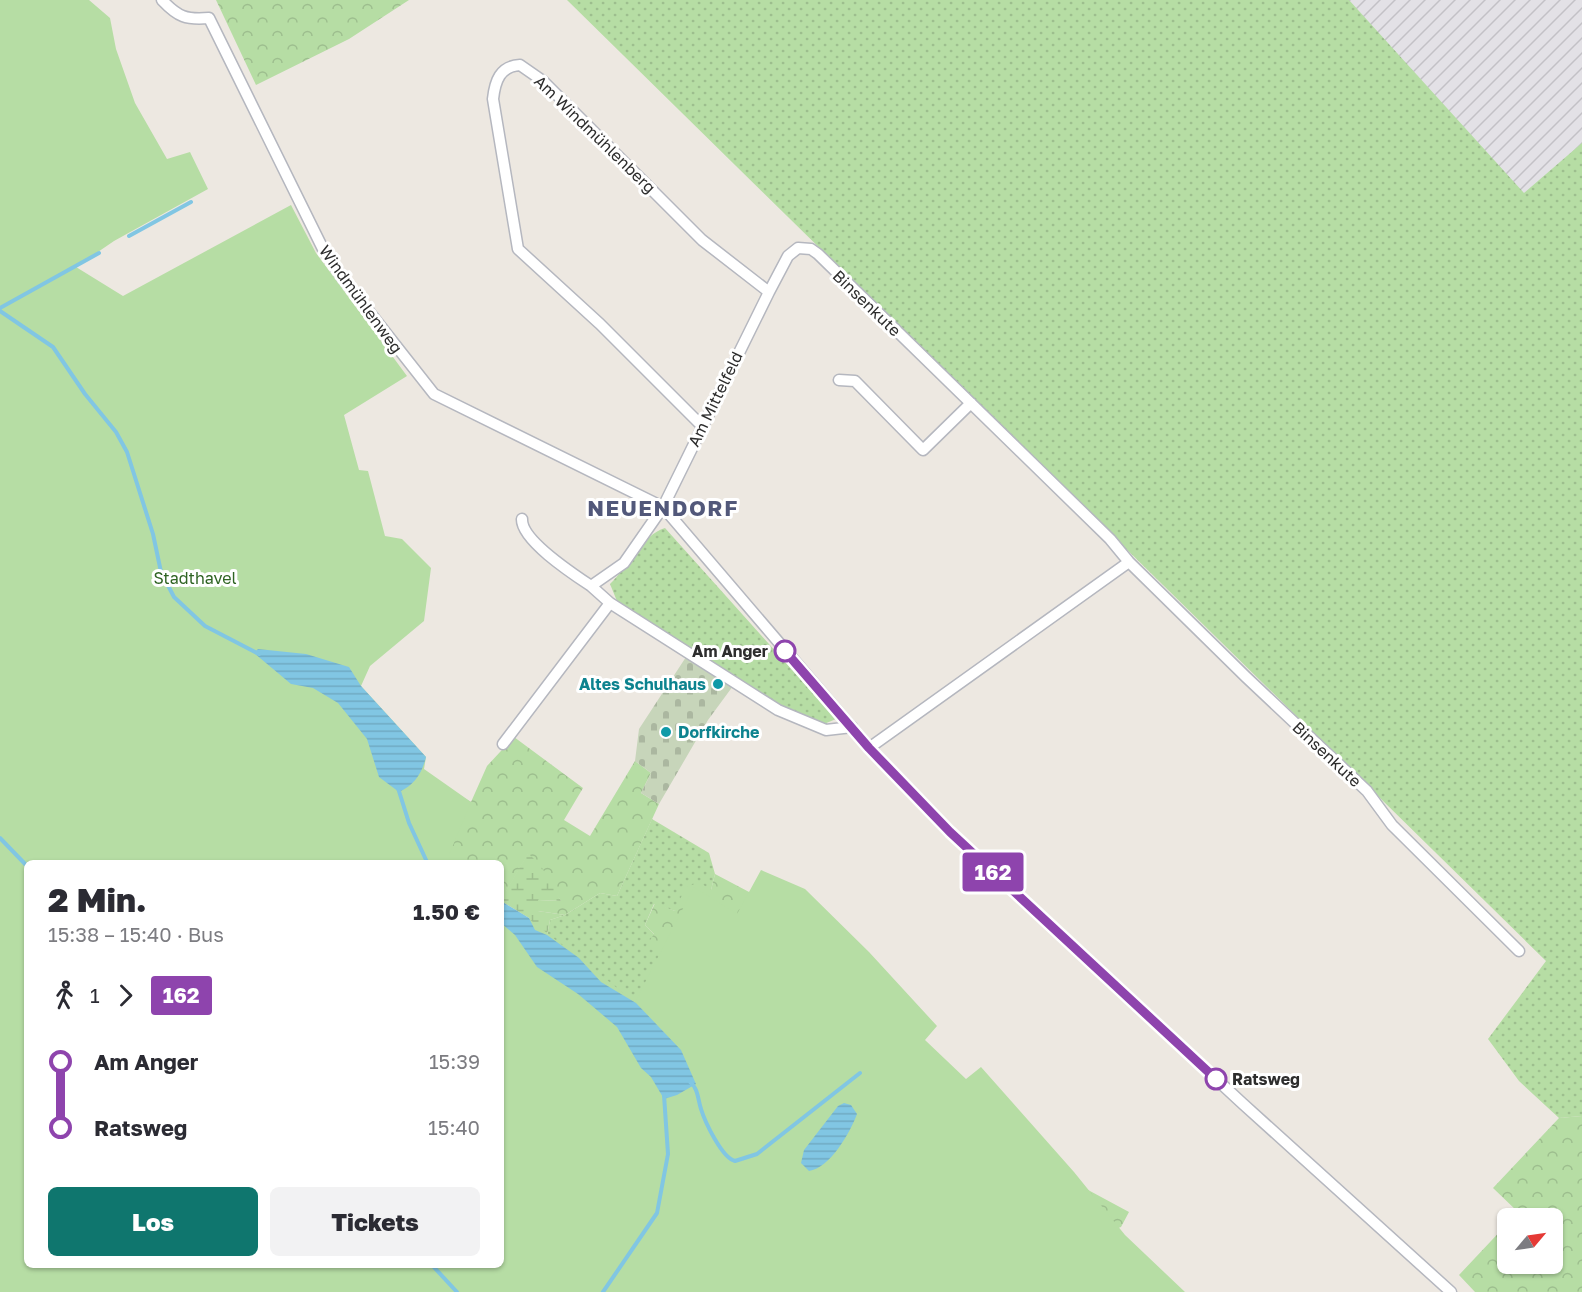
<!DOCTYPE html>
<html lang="de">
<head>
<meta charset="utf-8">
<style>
	:root { --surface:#fff; --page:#f2f2f3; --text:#2b2b33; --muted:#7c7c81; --accent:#0f766e }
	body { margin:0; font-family:"Golos Text",sans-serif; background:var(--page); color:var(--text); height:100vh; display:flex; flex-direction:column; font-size:22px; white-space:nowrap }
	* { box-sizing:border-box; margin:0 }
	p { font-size:20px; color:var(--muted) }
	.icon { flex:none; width:33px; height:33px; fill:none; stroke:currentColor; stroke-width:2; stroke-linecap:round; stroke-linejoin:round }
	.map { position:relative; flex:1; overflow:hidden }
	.drawer { position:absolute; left:24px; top:860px; width:480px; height:408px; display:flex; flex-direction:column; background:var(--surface); border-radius:9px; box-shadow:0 2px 4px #0004 }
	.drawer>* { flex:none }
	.badge { padding:0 12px; border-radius:4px; font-size:21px; line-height:39px }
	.needle { width:39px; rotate:61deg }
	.buttons { position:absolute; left:1497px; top:1208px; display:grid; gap:12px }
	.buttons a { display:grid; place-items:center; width:66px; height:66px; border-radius:9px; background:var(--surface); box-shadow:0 2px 4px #0004; font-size:30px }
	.map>.badge { position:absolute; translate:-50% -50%; box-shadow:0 0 0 3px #fff }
	.legs { display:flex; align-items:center; gap:9px; height:66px; padding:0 24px; font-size:20px }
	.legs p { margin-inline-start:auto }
	.head { display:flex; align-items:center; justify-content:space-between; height:102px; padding:0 24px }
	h1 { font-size:33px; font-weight:800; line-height:45px }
	.button { display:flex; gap:12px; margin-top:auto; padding:12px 24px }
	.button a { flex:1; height:69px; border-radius:9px; background:var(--accent); color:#fff; font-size:24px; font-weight:800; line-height:69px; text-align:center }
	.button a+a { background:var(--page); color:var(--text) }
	ul { padding:0 24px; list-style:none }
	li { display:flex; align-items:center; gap:21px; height:66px; font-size:22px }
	li i { display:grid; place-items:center; width:9px; height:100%; margin:0 8px; background:currentColor }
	li i::after { content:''; width:15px; height:15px; margin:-8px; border:4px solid; border-radius:50%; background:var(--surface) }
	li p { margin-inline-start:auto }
	li:first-child i { background:linear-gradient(#0000 50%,currentColor 0) }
	li:last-child i { background:linear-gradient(currentColor 50%,#0000 0) }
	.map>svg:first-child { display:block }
	.industrial { fill:url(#industrial-furrows) }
	.grass { fill:url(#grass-dots) }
	.forest { fill:url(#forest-crowns) }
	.wetland { fill:url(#wetland-marsh) }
	.cemetery { fill:url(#cemetery-stones) }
	.park { fill:#b6dda4 }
	.water { fill:url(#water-rules) }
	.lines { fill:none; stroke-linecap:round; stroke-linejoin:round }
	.stream { stroke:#81c6e3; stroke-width:4 }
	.street-casing { stroke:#b5b7bf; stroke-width:13 }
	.street { stroke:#fff; stroke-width:10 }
	.line-1-casing { stroke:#fff; stroke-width:14 }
	.line-1 { stroke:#8e44ad; stroke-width:9 }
	.stop-1-dot { fill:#fff; stroke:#8e44ad; stroke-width:3 }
	.culture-dot { fill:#0f9aa8; stroke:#fff; stroke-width:2 }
	.labels { text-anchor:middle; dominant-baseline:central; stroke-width:6; stroke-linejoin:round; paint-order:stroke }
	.street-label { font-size:16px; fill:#2d2d2d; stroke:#fff }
	.park-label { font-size:16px; fill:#2f6423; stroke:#fff }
	.stop-label { font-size:16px; font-weight:bold; fill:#2d2d2d; stroke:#fff; text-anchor:end }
	.culture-label { font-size:16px; font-weight:bold; fill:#0d838f; stroke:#fff; text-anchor:end }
	.district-label { font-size:22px; font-weight:bold; letter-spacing:1.5px; fill:#52587a; stroke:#fff }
</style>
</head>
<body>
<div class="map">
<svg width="1582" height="1292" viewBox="0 0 1582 1292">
	<defs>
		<pattern id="industrial-furrows" width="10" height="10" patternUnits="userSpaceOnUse" patternTransform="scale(1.5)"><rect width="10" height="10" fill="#e3e1e6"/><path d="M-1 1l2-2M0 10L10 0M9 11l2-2" fill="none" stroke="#c3c1c6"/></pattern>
		<pattern id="grass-dots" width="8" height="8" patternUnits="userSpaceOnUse" patternTransform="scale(1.5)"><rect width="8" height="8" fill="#b6dda4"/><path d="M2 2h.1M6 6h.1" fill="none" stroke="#9dbe8e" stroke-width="1.8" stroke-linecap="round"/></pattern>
		<pattern id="forest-crowns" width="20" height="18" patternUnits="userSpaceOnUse" patternTransform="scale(1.5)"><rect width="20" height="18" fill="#b6dda4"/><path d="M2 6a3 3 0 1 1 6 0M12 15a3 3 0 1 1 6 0" fill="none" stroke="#9dbe8e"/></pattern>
		<pattern id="wetland-marsh" width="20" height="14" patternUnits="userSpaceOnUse" patternTransform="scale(1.5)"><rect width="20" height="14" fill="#b6dda4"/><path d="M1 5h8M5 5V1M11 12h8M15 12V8" fill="none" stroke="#9dbe8e"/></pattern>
		<pattern id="cemetery-stones" width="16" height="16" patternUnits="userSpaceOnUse" patternTransform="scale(1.5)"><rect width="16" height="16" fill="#c7d5ba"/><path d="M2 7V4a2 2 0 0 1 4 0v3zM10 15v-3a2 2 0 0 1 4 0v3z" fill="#abb7a0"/></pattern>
		<pattern id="water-rules" width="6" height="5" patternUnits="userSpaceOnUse" patternTransform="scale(1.5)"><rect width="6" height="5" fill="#81c6e3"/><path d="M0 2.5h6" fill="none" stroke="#70aac3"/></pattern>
	</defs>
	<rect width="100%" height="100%" fill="#ede8e1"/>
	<path class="industrial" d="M1122 0H1582V496Z"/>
	<path class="grass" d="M567 0H1349L1524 193 1582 143V1116L1559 1118 1519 1081 1488 1039 1546 961Z
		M665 528 836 719 824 724 782 707 619 606 610 584C628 567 642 535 665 528Z
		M652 819 709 853 715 874 711 890 675 911 654 904 645 925 674 955 636 1003 601 982 547 935 550 920 565 915 600 893 617 896Z"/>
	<path class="forest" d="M216 0H409L349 39 256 85Z
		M514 737 583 788 564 820 590 836 635 761 651 773 641 793 659 804 617 896 600 893 565 915 538 911V900L561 901 528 854 506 892 501 893V862H368L447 788 471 802 487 766Z
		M715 874 751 893 805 889 656 1025 673 954 645 948 654 934 645 925 655 903 675 911 685 888 699 882 711 890Z
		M1582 1116V1292H1475L1459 1275 1507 1224 1508 1263H1552V1218H1513L1518 1212 1493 1188 1559 1118Z
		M1064 1177 1129 1212 1121 1227 1113 1230Z"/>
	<path class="wetland" d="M528 853 541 866 561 901 538 900V911L565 915 550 920 547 935 531 925 529 918 501 901V893L506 891Z"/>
	<path class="cemetery" d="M686 657 733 686 708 720 659 804 641 793 651 773 635 761 639 729Z"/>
	<path class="park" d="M0 0H89L110 18 116 49 135 103 167 159 190 152 208 189 114 241 76 267 123 296 291 205 316 253 407 376 344 415 359 470 368 471 385 536 402 539 431 568 424 621 370 666 361 686 426 757 424 769 471 802 449 855 450 862H27V1264H501V902L524 915 635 1002 694 887 737 914 761 870 805 889 869 952 937 1026 925 1040 966 1079 981 1067 1074 1172 1125 1235 1185 1292H0Z"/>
	<path class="water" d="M258 649 306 654 349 667 361 686 426 757C422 774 414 785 399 792L379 777 367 739 338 703 313 688 291 684 254 653Z
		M501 901 529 918 535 930 547 935 579 958 601 982 636 1003 681 1050 696 1084 677 1095 664 1099 651 1077 641 1068 617 1027 578 994 537 967 515 935 501 923Z
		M844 1103 851 1105 857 1114C850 1133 830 1168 809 1171L801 1163 804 1150 838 1106Z"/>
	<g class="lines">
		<path class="stream" d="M129 236 191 202
			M0 308 99 253
			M0 311 53 347 85 394 116 432 127 452 153 534 161 572 174 597 205 626 259 654
			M398 788 409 823 427 862
			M0 838 27 866
			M690 1082C698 1088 698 1100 701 1109 705 1122 722 1158 735 1161L757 1154 860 1073
			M431 1264 457 1292
			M603 1292 657 1213 668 1154 664 1095"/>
		<g class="street-casing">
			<path id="street" d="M162 0C178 17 186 20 209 18L323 249 341 276 434 394 663 507 869 748 950 832 1242 1103 1451 1292
				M839 380 855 381 923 450 971 403
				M702 426 600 324 518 249 493 99C495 81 500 66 520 65L543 81 702 240 769 292
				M522 519C521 540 573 574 591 586
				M852 727 826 730 778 710 610 603 591 586 624 563 663 507 769 292 788 256 798 248 811 249 818 254 1110 539 1129 562 1246 677 1367 791 1392 825 1519 951
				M503 744 610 603
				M869 748 1129 562"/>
		</g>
		<use href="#street" class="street"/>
	</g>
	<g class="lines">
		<g class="line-1-casing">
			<path id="line-1" d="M785 651 869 748 950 832 1216 1079"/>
		</g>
		<use href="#line-1" class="line-1"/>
	</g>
	<g class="stop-1-dot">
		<circle cx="785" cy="651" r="10"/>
		<circle cx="1216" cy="1079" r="10"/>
	</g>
	<g class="culture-dot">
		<circle cx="718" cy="684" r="6"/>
		<circle cx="666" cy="732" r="6"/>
	</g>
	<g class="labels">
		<g class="street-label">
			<text transform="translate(595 134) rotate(44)">Am Windmühlenberg</text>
			<text transform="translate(361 299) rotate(54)">Windmühlenweg</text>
			<text transform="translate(867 303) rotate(44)">Binsenkute</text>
			<text transform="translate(715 399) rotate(-64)">Am Mittelfeld</text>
			<text transform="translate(1327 754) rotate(43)">Binsenkute</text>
		</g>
		<g class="park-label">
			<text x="195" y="578">Stadthavel</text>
		</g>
		<g class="stop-label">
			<text x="768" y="651">Am Anger</text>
			<text x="1232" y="1079" text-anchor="start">Ratsweg</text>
		</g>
		<g class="culture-label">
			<text x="706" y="684">Altes Schulhaus</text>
			<text x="678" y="732" text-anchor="start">Dorfkirche</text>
		</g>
		<g class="district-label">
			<text x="663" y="507">NEUENDORF</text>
		</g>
	</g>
</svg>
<div class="buttons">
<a><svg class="needle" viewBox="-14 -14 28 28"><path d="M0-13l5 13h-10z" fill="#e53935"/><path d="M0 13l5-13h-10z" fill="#7c7c81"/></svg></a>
</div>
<b class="badge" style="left:993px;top:872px;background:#8e44ad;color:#fff">162</b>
<section class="drawer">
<div class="head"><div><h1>2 Min.</h1><p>15:38 – 15:40 · Bus</p></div><b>1.50 €</b></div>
<div class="legs"><svg class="icon" aria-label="walk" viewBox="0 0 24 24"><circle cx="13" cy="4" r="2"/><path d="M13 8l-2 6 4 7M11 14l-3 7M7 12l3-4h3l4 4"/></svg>1<svg class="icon" aria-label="forward" viewBox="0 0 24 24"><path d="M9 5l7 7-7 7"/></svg><b class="badge" style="background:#8e44ad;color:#fff">162</b></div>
<ul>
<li><i style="color:#8e44ad"></i><b>Am Anger</b><p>15:39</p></li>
<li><i style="color:#8e44ad"></i><b>Ratsweg</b><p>15:40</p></li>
</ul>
<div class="button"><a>Los</a><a>Tickets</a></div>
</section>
</div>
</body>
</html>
